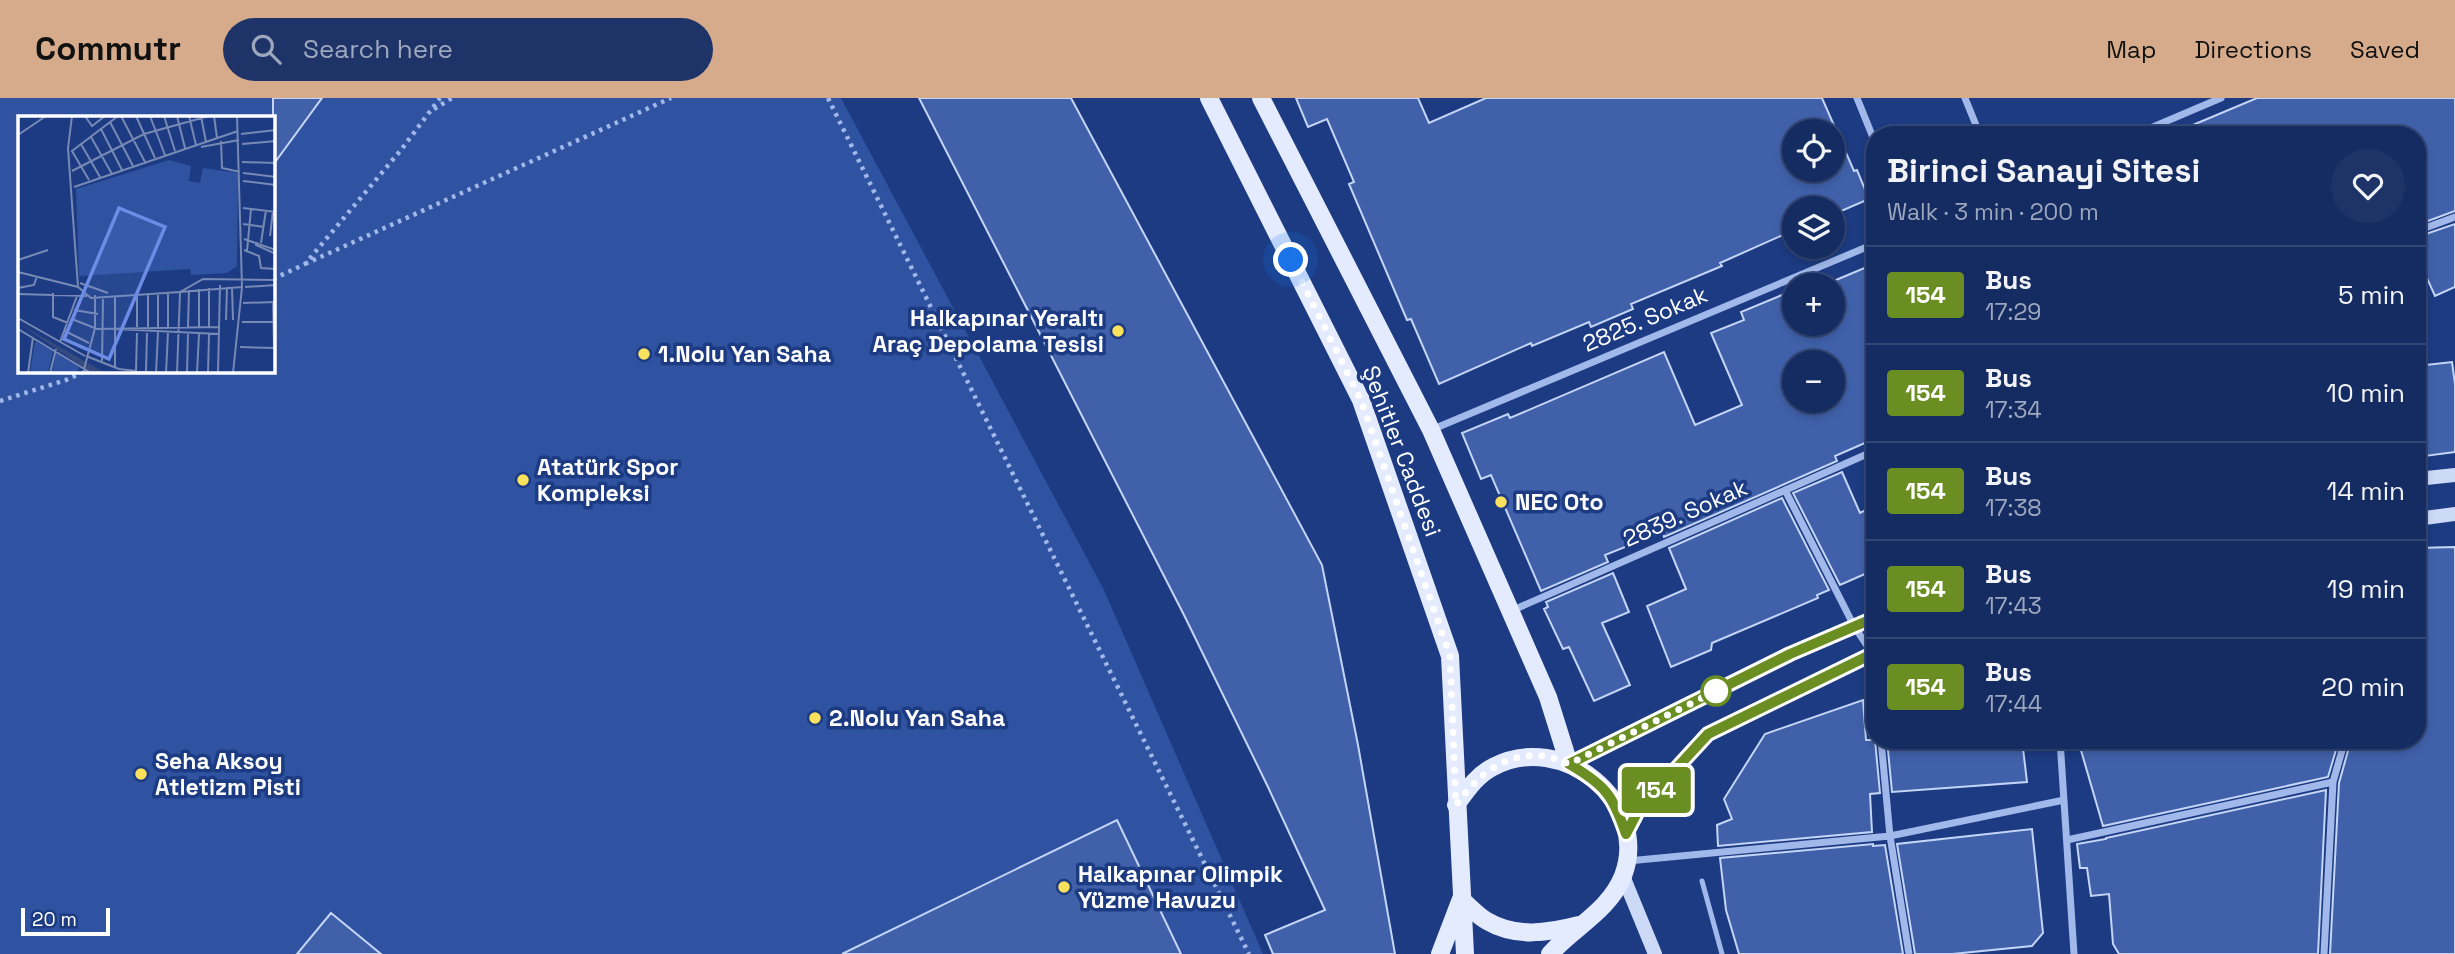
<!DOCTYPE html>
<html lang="en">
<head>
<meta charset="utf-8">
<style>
	:root { --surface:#152c62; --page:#1e3468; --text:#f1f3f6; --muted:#9da7be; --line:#344877; --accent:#d6ab8b }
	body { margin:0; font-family:"Space Grotesk",sans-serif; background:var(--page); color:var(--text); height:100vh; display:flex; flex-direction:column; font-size:26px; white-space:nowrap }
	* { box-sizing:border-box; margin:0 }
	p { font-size:23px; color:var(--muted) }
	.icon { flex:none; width:38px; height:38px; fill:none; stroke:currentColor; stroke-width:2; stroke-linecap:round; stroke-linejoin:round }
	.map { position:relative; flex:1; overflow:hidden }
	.panel { position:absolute; left:1866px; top:28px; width:560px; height:623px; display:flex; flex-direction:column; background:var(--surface); border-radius:28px; box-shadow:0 4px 10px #0003,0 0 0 2px var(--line) }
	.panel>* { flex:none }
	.badge { padding:0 14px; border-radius:5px; font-size:24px; line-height:46px }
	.buttons { position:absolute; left:1782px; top:21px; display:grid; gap:14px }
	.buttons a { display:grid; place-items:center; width:63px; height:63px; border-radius:50%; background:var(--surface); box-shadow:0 4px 10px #0003,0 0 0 2px var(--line); font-size:35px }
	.scale { position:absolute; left:21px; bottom:18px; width:89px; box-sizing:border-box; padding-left:7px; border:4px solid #fff; border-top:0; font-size:19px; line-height:24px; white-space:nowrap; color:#fff; -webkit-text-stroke:5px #1c3b82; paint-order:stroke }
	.you { position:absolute; width:35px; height:35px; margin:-18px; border:5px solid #fff; border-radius:50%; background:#1a73e8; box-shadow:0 0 0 10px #1a73e833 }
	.map>.badge { position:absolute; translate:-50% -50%; box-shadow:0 0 0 4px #fff }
	.round { display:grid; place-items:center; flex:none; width:74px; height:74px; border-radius:37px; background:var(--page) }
	.head { display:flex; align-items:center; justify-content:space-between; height:119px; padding:0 21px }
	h1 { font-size:33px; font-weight:600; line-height:52px }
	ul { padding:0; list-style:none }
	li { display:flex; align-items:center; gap:21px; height:98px; padding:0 21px; border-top:2px solid var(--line) }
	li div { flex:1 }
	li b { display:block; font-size:26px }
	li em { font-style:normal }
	li .badge { min-width:77px; font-weight:700; text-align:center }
	header { display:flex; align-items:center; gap:42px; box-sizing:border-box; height:98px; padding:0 35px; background:var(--accent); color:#111 }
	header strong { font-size:33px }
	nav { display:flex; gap:38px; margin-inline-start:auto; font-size:24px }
	.search { width:490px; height:63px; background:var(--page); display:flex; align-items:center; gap:18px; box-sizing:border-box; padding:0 24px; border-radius:38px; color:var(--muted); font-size:26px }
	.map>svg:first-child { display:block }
	.green { fill:#2f52a1; fill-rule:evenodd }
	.building { fill:#4061aa; stroke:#c5d5f7; stroke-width:2; fill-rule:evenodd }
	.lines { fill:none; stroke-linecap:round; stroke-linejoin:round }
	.path { stroke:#a1b8ea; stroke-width:4.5; stroke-dasharray:3.5 5; stroke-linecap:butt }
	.service { stroke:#a1b8ea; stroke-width:5 }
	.minor { stroke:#a1b8ea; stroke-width:7 }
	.secondary { stroke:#ccd9f7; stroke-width:14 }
	.primary { stroke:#e5ebfe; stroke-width:18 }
	.line-casing { stroke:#fff; stroke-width:16 }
	.line { stroke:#6b8e23; stroke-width:10 }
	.walk { stroke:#fff; stroke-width:7; stroke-dasharray:0 12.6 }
	.poi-dot { fill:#fbe25e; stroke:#1c3b82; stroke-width:2.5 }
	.stop-dot { fill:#fff; stroke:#6b8e23; stroke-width:3.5 }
	.labels { text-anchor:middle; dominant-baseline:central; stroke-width:7; stroke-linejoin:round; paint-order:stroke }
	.poi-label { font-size:23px; font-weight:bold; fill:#fff; stroke:#1c3b82; text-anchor:start }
	.street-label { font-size:23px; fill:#fff; stroke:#1c3b82 }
	.inset-road { fill:none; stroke:#7789b4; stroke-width:2 }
	.view { fill:#6c8ce6; fill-opacity:0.15; stroke:#6c8ce6; stroke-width:3.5 }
	.inset-edge { fill:none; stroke:#fff; stroke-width:3.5 }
</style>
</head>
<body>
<header>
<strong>Commutr</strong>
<div class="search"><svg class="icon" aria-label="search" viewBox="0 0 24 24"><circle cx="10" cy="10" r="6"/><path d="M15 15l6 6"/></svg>Search here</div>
<nav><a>Map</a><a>Directions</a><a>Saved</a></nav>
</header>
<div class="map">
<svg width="2455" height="856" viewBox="0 0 2455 856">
	<rect width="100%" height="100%" fill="#1c3b82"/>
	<path class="green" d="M0 0H841L1104 492 1263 856H0ZM19 19H273V273H19Z"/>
	<path class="building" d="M273 0H322L273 67Z
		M919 0H1071L1322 467 1358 647 1395 856H1273L1265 837 1325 812 1268 689 1184 517Z
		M1296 0H1418L1429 25 1486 0H1822L1854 73 1857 72 1869 101 1832 117V110H1794V132L1720 165 1722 168 1631 206 1633 211 1591 229 1589 224 1532 248 1531 245 1439 286 1411 221 1407 222 1349 86 1354 84 1327 21 1308 29ZM1794 33H1832V72H1794Z
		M2257 0H2455V113L2417 127V37H2169Z
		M2455 126V189L2435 198 2417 158V139Z
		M1874 166V341L1835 358 1837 363 1664 439 1662 434 1605 457 1608 464 1541 493 1491 377 1481 381 1462 335 1508 316 1510 320 1664 254 1695 327 1742 307 1711 235 1744 222 1741 214 1794 192V226H1832V187H1824ZM1794 264H1832V303H1794Z
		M2452 264 2455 286V354L2425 358 2417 296V268Z
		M1842 374 1860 415 1874 408V472L1840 487 1793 395Z
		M1782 400 1829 492 1817 497 1818 500 1712 545 1711 552 1671 569 1647 508 1686 491 1669 450Z
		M2455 449V856H2330L2339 685 2351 642H2419L2421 599 2417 598V450Z
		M1613 475 1629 514 1602 525 1630 587 1594 603 1569 549 1563 551 1544 511 1548 509 1546 504Z
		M1863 602 1866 642H1875L1880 695 1870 696 1872 734 1718 748 1717 727 1732 721 1724 701 1765 636Z
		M1887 642H2022L2027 684 1892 694Z
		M2078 642H2339L2328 679 2103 728Z
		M2326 692 2318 856H2119L2113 846 2109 796 2091 798 2087 770H2080L2077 746 2106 741V740Z
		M1117 722 1181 856H842Z
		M2032 731 2043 835 2032 848 1952 856H1915L1897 746Z
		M1873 746V748L1885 747 1903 856H1739L1726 812 1720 760Z
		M331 815 381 856H297Z"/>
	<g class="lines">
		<path class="path" d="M828 0 1249 856
			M434 11 452 0
			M305 166 671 0
			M273 181 305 166 401 52 440 0
			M0 303 66 282 85 273"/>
		<path class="service" d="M1702 783 1722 856"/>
		<path class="minor" d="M1857 0 1874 42
			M1965 0 1980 37
			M2134 37 2221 0
			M2417 133 2455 119
			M1431 332 1874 146
			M1785 392 1854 528 1872 555 1874 574
			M1511 513 1874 353
			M1881 642 1890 738 1909 856
			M2060 642 2074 856
			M2067 742 2333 684
			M1628 763 1890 738 2064 702
			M2324 856 2333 684 2345 642"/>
		<path class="secondary" d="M2417 381 2455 377
			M2417 421 2455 416
			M1569 666 1790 556 1874 520
			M1626 736 1639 711 1708 636 1874 555
			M1623 778 1655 856"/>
		<path class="primary" d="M1209 0 1361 302 1450 558 1465 856
			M1261 0 1431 332 1548 599 1569 666
			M1456 707C1467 692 1477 677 1493 669 1562 632 1651 704 1623 778 1609 813 1574 829 1550 856
			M1440 856 1461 801C1469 808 1478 818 1487 823 1516 840 1548 835 1579 827"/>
	</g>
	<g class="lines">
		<g class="line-casing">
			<path id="line" d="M1874 520 1790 556 1569 666C1605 687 1613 697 1626 736L1639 711 1708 636 1874 555"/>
		</g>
		<use href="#line" class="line"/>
		<path class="walk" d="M1291 162 1361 302 1450 558 1456 707C1477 678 1504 654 1543 658 1551 658 1561 663 1569 666L1716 593"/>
	</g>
	<g class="poi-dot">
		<circle cx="1118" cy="233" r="7"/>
		<circle cx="644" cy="256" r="7"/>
		<circle cx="523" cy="382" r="7"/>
		<circle cx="1501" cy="404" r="7"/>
		<circle cx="815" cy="620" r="7"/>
		<circle cx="141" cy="676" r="7"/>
		<circle cx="1064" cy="789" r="7"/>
	</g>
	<circle class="stop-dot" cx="1716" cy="593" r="14"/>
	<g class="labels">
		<g class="poi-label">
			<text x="1104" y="220" text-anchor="end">Halkapınar Yeraltı<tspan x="1104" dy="26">Araç Depolama Tesisi</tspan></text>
			<text x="658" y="256">1.Nolu Yan Saha</text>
			<text x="537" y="369">Atatürk Spor<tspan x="537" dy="26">Kompleksi</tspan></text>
			<text x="1515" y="404">NEC Oto</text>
			<text x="829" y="620">2.Nolu Yan Saha</text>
			<text x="155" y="663">Seha Aksoy<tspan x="155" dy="26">Atletizm Pisti</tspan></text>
			<text x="1078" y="776">Halkapınar Olimpik<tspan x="1078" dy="26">Yüzme Havuzu</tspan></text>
		</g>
		<g class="street-label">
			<text transform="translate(1645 221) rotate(-23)">2825. Sokak</text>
			<text transform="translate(1402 353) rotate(69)">Şehitler Caddesi</text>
			<text transform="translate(1685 415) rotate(-24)">2839. Sokak</text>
		</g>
	</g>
	<g transform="translate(18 18)">
		<rect width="257" height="257" fill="#1c3b82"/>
		<path d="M151 44 173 50 171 65 182 67 185 52 220 57 219 150 209 157 173 159 172 153 61 160 58 73ZM17 225 35 235 30 257H12ZM38 237 61 251 59 257H34Z" fill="#2f52a1"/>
		<path d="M0 207 82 254 89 257H74Z" fill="#354b80"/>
		<path class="inset-road" d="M54 0 50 32 60 171M67 0 74 10 87 0M103 0 127 46M118 0 137 42M132 0 147 39M146 0 157 35M159 0 167 32M171 0 178 29M183 0 188 26M196 0 199 22M92 6 115 50M83 13 104 54M223 18 258 14M0 19 28 0M73 21 94 58M203 25 204 52 222 56M63 28 82 61M224 28 258 25M183 31 221 24M224 46 258 47M54 55 126 18 191 0M225 57 258 61M71 64 54 35 100 0M225 65 258 69M56 71 220 15M225 92 258 96M225 108 246 111M252 120 255 95M226 123 258 134M239 126 238 129 258 138M243 127 248 94M226 134 241 140 243 152 258 153M229 135 233 93M0 144 30 134M0 156 60 171 73 182 162 176 185 163 258 164M62 167 90 177M214 171 215 204M227 171 258 169M0 172 16 169 19 160M191 172V211M35 177V201L50 207M150 177V211M0 178 69 180M119 179V211M255 186 256 232M225 187 257 186M56 194 80 198M0 202 67 240M54 203 79 213 201 211M208 204 209 171M224 206H258M130 211V178M140 211V177M170 211 171 174M181 211V173M0 213 73 257M97 213 201 218M47 215 71 227M42 226 59 180M222 231 258 232M68 240 101 253 135 257M84 247 85 181M97 251V180M118 255 119 217M128 256 129 217M10 257 15 221M32 257 38 233M65 257 77 212V179M138 257 140 216M148 257 150 216M159 257 162 176 224 171M169 257 170 217M179 257 181 218M190 257 191 218M200 257 202 169M215 257 224 171 219 0"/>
		<path class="view" d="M101 92 147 111 91 243 46 223Z"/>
		<rect width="257" height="257" class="inset-edge"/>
	</g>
</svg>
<div class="buttons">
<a><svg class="icon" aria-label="locate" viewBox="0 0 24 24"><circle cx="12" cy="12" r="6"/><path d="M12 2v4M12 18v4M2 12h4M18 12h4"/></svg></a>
<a><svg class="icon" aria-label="layers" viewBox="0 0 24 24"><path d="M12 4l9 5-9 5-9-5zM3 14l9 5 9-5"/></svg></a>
<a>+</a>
<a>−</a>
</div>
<div class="scale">20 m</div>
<div class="you" style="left:1291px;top:162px"></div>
<b class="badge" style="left:1656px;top:692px;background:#6b8e23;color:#fff">154</b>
<section class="panel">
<div class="head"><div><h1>Birinci Sanayi Sitesi</h1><p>Walk · 3 min · 200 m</p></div><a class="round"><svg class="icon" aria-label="heart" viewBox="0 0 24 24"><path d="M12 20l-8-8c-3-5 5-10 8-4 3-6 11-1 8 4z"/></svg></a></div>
<ul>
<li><span class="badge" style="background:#6b8e23;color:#fff">154</span><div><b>Bus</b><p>17:29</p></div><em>5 min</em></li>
<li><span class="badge" style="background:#6b8e23;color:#fff">154</span><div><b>Bus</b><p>17:34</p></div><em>10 min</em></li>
<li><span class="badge" style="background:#6b8e23;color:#fff">154</span><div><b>Bus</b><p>17:38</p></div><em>14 min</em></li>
<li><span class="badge" style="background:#6b8e23;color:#fff">154</span><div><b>Bus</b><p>17:43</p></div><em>19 min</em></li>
<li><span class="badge" style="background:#6b8e23;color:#fff">154</span><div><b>Bus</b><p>17:44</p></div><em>20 min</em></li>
</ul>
</section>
</div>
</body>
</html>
